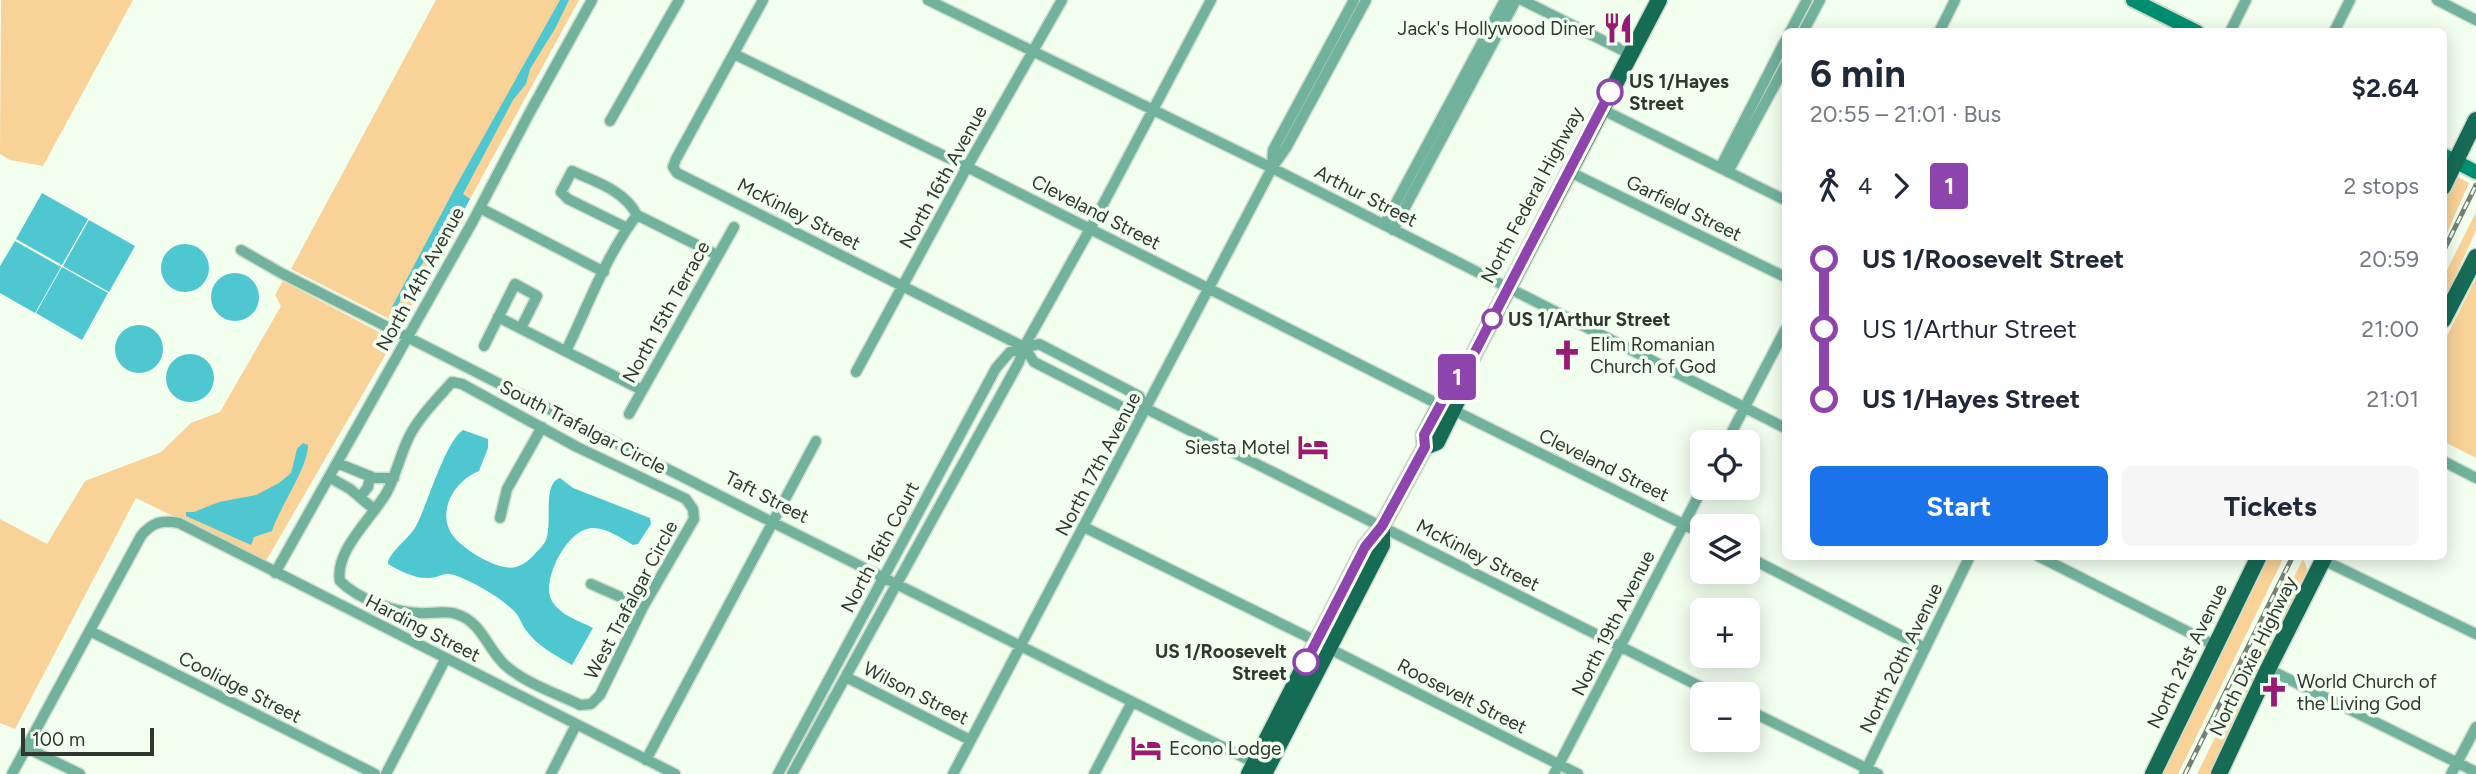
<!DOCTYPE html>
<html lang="en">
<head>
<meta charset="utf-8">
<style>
	:root { --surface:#fff; --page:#f6f6f7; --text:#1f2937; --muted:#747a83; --accent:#1a73e8 }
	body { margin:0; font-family:Figtree,sans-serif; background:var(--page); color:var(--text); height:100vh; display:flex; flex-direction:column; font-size:26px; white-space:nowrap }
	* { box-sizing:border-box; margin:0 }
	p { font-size:23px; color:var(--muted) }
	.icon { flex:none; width:38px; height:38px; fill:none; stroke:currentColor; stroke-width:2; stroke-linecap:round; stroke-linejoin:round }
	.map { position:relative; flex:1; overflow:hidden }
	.panel { position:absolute; left:1782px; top:28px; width:665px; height:532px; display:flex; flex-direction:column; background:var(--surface); border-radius:10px; box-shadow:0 4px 18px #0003 }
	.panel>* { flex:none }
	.badge { padding:0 14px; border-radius:5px; font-size:24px; line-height:46px }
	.fabs { position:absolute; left:1690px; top:430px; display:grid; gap:14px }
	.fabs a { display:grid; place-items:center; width:70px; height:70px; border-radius:10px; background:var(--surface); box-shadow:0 4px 18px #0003; font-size:35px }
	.scale { position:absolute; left:21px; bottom:18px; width:133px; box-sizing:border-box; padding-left:7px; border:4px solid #2f372e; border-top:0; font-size:19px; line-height:24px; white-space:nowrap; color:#2f372e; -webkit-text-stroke:5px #f2ffef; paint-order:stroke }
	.map>.badge { position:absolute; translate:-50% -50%; box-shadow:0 0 0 4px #fff }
	.legs { display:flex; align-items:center; gap:10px; height:77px; padding:0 28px; font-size:23px }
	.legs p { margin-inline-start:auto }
	.overview { display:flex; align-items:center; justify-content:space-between; height:119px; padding:0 28px }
	h1 { font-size:38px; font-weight:700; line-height:52px }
	.cta { display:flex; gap:14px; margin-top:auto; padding:14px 28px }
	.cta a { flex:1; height:80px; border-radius:10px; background:var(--accent); color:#fff; font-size:28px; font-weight:700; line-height:80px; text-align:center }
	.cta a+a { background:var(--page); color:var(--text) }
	ul { padding:0 28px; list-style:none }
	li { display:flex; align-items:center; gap:24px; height:70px; font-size:26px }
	li i { display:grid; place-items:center; width:10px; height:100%; margin:0 9px; background:currentColor }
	li i::after { content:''; width:18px; height:18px; margin:-9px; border:5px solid; border-radius:50%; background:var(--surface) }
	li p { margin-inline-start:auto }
	li:first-child i { background:linear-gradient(#0000 50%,currentColor 0) }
	li:last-child i { background:linear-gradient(currentColor 50%,#0000 0) }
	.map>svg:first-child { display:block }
	.green { fill:#f9d298 }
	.water { fill:#4ec7d0 }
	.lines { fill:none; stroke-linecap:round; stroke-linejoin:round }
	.street-casing { stroke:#cfdbcc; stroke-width:13 }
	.secondary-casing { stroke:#cfdbcc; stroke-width:18 }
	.primary-casing { stroke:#cfdbcc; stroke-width:19 }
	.street { stroke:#71b29c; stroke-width:10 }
	.secondary { stroke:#008e70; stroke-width:14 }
	.primary { stroke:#166b55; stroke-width:16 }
	.rail-casing { stroke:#757f74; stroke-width:5 }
	.rail { stroke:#f2ffef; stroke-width:2.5; stroke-dasharray:8; stroke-linecap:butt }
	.line-1-casing { stroke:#fff; stroke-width:16 }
	.line-1 { stroke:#8e44ad; stroke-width:10 }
	.stop-1-dot { fill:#fff; stroke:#8e44ad; stroke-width:3.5 }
	.labels { text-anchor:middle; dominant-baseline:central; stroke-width:7; stroke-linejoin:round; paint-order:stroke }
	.poi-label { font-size:19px; fill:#2f372e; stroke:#f2ffef; text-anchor:start }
	.stop-label { font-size:19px; font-weight:bold; fill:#2f372e; stroke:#f2ffef; text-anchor:start }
	.street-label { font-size:19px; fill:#2f372e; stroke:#f2ffef }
</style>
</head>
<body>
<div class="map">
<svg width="2476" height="774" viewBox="0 0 2476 774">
	<rect width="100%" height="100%" fill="#f2ffef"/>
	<path class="green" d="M1 0H133L43 166 10 160 0 154Z
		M436 0H579L401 325 291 269Z
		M2458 177 2469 183 2443 242C2443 222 2437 188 2458 177Z
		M2476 212V230L2443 304V278Z
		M2476 278V458L2443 441V344Z
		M283 281 394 340 266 561 136 498 15 729 0 723V519L47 544 85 481 161 452 191 423 220 412 281 306 275 295Z
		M2266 557H2284L2178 774H2159Z
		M2303 559 2307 568 2306 573 2283 621 2269 659 2212 774H2197Z"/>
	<path class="water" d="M560 0H569L556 27 530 69 526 84 513 100 463 194 470 199 461 216 453 212 396 308 392 307 456 186Z
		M42 193 88 219 62 265 16 239Z
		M89 220 135 246 109 292 63 266Z
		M15 241 61 267 35 313 0 293V266Z
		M161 268a24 24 0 1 1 48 0a24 24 0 1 1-48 0Z
		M62 267 108 293 82 340 36 313Z
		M211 297a24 24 0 1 1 48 0a24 24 0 1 1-48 0Z
		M115 349a24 24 0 1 1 48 0a24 24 0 1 1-48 0Z
		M166 378a24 24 0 1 1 48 0a24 24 0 1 1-48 0Z
		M463 430 488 439V448L479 471C456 480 437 509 451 533 460 548 499 572 516 567 523 565 529 560 534 555 537 551 542 547 545 542 554 525 541 484 560 478L573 488 650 518 651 524 638 544 633 545C621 538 607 528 593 528 568 527 540 581 552 601 562 617 579 620 593 628L572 665C555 655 537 646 525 629 521 623 520 617 514 611 500 597 478 585 460 577 444 570 442 577 429 578 415 579 400 571 388 564 387 554 410 538 416 526 428 503 445 442 463 430Z
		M303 443 308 445C308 468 280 506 272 531L254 537 251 545 186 516V512H194L219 502 256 495 279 483 291 473 297 449Z"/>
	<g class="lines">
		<g class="street-casing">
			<path id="street" d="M763 0 676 159 673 167 677 173 1024 347 1034 362 1132 412 1147 409
				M928 0 1272 168 1785 428
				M1522 0 1630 54
				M2437 0 2476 20
				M1790 32 1807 0
				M1803 32 1820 0
				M1939 32 1955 0
				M2230 32 2246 0
				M2334 32 2350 0
				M734 54 967 167 1440 405
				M1601 109 1785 200
				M610 121 679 0
				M1272 168 1273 150 1354 0
				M1720 168 1785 41
				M1568 171 1785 277
				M1728 172 1785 66
				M480 208 604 272
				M637 215 717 255
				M1384 225 1505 0
				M627 228 568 199 561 192 572 171C596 182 624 190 637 215
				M1393 230 1516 0
				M241 250 281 273 754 513 1255 763
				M498 317 642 390
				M484 346 515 284 537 296 521 328
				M566 351C588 306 606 255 637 215
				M856 372 967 167 1062 0
				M452 382 462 384 577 447 686 499 693 509 694 519 643 607 600 695 591 704 580 705C556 693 524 683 504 664 487 648 481 621 456 614 445 610 431 614 419 613 393 612 358 599 340 581 334 551 373 517 387 492 396 475 400 455 409 437 419 417 437 399 452 382Z
				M1453 410 1703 534
				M629 414 734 227
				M1726 443 1785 330
				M2443 461 2476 478
				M337 463 374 478H394
				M329 477 350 489 375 510
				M360 497 368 487 370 476
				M500 518 507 489 542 427
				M1084 527 1316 641
				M2038 556 2216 646
				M1748 557 1925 648
				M2319 558 2476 634
				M275 573 473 221 530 112 592 0
				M591 584 643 607
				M90 631 375 774
				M1330 649 1578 774
				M2268 669 2476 772
				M846 677 970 740
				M1748 710 1878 774
				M27 748 80 774
				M646 760 816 441
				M12 774 141 536C152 522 162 520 179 523L675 774
				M386 774 446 658
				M551 774 576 725
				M778 774 996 368 1010 352 1039 344 1139 396 1147 409 1717 695
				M792 774 1019 362 1024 347 1090 229 1211 0
				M953 774 1272 168 1286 148 1366 0
				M1094 774 1132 702
				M1554 774 1703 487
				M1864 774 1970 556
				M2451 774 2476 727"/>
		</g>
		<g class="secondary-casing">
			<path id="secondary" d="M2133 0 2197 32
				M2443 155 2476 172"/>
		</g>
		<g class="primary-casing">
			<path id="primary" d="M2443 187 2476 120
				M2443 320 2476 257
				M1464 373 1659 0
				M1425 447 1437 442 1466 383 1464 373
				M1249 774 1365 547 1382 526 1425 447 1424 435 1440 405 1455 378 1464 373
				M1264 774 1382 545V526
				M2153 774 2259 556
				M2219 774 2268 669 2325 556"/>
		</g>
		<use href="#street" class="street"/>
		<use href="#secondary" class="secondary"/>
		<use href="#primary" class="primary"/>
		<g class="rail-casing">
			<path id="rail" d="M2443 252 2476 185
				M2185 774 2293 556"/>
		</g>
		<use href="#rail" class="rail"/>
	</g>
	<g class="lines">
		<g class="line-1-casing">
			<path id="line-1" d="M1306 662 1365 547 1382 526 1425 447 1424 435 1455 378 1464 373 1610 92"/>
		</g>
		<use href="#line-1" class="line-1"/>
	</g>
	<defs>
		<g id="restaurant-bare" transform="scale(2.415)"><path d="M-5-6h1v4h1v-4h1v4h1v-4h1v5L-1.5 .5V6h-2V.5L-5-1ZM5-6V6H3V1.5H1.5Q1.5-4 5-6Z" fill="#981a72" stroke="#f2ffef" stroke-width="2.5" paint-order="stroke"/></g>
		<g id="church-bare" transform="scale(2.415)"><path d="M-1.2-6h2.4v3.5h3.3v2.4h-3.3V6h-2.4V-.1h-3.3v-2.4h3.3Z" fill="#981a72" stroke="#f2ffef" stroke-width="2.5" paint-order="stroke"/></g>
		<g id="hotel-bare" transform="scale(2.415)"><path d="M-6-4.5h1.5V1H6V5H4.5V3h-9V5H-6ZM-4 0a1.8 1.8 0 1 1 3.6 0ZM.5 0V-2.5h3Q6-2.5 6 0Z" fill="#981a72" stroke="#f2ffef" stroke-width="2.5" paint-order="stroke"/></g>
	</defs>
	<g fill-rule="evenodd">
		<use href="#restaurant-bare" x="1618" y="28"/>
		<use href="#church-bare" x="1567" y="355"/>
		<use href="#hotel-bare" x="1313" y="447"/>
		<use href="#church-bare" x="2274" y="692"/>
		<use href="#hotel-bare" x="1146" y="748"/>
	</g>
	<g class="stop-1-dot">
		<circle cx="1610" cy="92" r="12"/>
		<circle cx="1492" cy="319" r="9"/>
		<circle cx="1306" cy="662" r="12"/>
	</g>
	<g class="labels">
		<g class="poi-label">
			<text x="1595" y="28" text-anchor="end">Jack's Hollywood Diner</text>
			<text x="1590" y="344">Elim Romanian<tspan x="1590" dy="22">Church of God</tspan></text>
			<text x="1290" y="447" text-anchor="end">Siesta Motel</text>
			<text x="2297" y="681">World Church of<tspan x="2297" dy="22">the Living God</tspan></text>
			<text x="1169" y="748">Econo Lodge</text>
		</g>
		<g class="stop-label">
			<text x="1629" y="81">US 1/Hayes<tspan x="1629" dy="22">Street</tspan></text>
			<text x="1508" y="319">US 1/Arthur Street</text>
			<text x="1287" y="651" text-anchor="end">US 1/Roosevelt<tspan x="1287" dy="22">Street</tspan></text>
		</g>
		<g class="street-label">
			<text transform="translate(943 177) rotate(-61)">North 16th Avenue</text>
			<text transform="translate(1532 195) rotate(-62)">North Federal Highway</text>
			<text transform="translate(1366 196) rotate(27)">Arthur Street</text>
			<text transform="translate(1684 208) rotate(26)">Garfield Street</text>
			<text transform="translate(1096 212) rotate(27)">Cleveland Street</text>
			<text transform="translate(799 214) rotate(27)">McKinley Street</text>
			<text transform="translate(420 279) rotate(-61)">North 14th Avenue</text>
			<text transform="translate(666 312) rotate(-61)">North 15th Terrace</text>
			<text transform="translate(583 427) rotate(27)">South Trafalgar Circle</text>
			<text transform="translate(1098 464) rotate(-62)">North 17th Avenue</text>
			<text transform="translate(1604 465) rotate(26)">Cleveland Street</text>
			<text transform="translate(767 497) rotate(27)">Taft Street</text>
			<text transform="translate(880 547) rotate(-62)">North 16th Court</text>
			<text transform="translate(1478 555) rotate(27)">McKinley Street</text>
			<text transform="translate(631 600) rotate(-62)">West Trafalgar Circle</text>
			<text transform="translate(1613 623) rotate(-63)">North 19th Avenue</text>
			<text transform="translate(423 628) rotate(27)">Harding Street</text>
			<text transform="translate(2187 656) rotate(-64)">North 21st Avenue</text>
			<text transform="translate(2253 656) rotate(-64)">North Dixie Highway</text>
			<text transform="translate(1901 658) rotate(-64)">North 20th Avenue</text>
			<text transform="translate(240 687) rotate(27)">Coolidge Street</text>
			<text transform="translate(916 693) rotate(27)">Wilson Street</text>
			<text transform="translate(1462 696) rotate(27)">Roosevelt Street</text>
		</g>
	</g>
</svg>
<div class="fabs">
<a><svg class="icon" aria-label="locate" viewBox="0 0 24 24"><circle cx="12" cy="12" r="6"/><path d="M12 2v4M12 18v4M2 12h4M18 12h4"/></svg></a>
<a><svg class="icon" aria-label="layers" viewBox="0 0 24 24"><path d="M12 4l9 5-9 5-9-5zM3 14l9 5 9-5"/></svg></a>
<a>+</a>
<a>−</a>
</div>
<div class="scale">100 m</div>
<b class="badge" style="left:1457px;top:377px;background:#8e44ad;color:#fff">1</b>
<section class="panel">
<div class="overview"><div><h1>6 min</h1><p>20:55 – 21:01 · Bus</p></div><b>$2.64</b></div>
<div class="legs"><svg class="icon" aria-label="walk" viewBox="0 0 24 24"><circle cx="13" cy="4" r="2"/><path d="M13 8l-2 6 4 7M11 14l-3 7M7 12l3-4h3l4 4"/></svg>4<svg class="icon" aria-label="forward" viewBox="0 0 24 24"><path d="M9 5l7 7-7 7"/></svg><b class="badge" style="background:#8e44ad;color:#fff">1</b><p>2 stops</p></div>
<ul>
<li><i style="color:#8e44ad"></i><b>US 1/Roosevelt Street</b><p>20:59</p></li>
<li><i style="color:#8e44ad"></i><span>US 1/Arthur Street</span><p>21:00</p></li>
<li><i style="color:#8e44ad"></i><b>US 1/Hayes Street</b><p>21:01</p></li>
</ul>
<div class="cta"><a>Start</a><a>Tickets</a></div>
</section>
</div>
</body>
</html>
